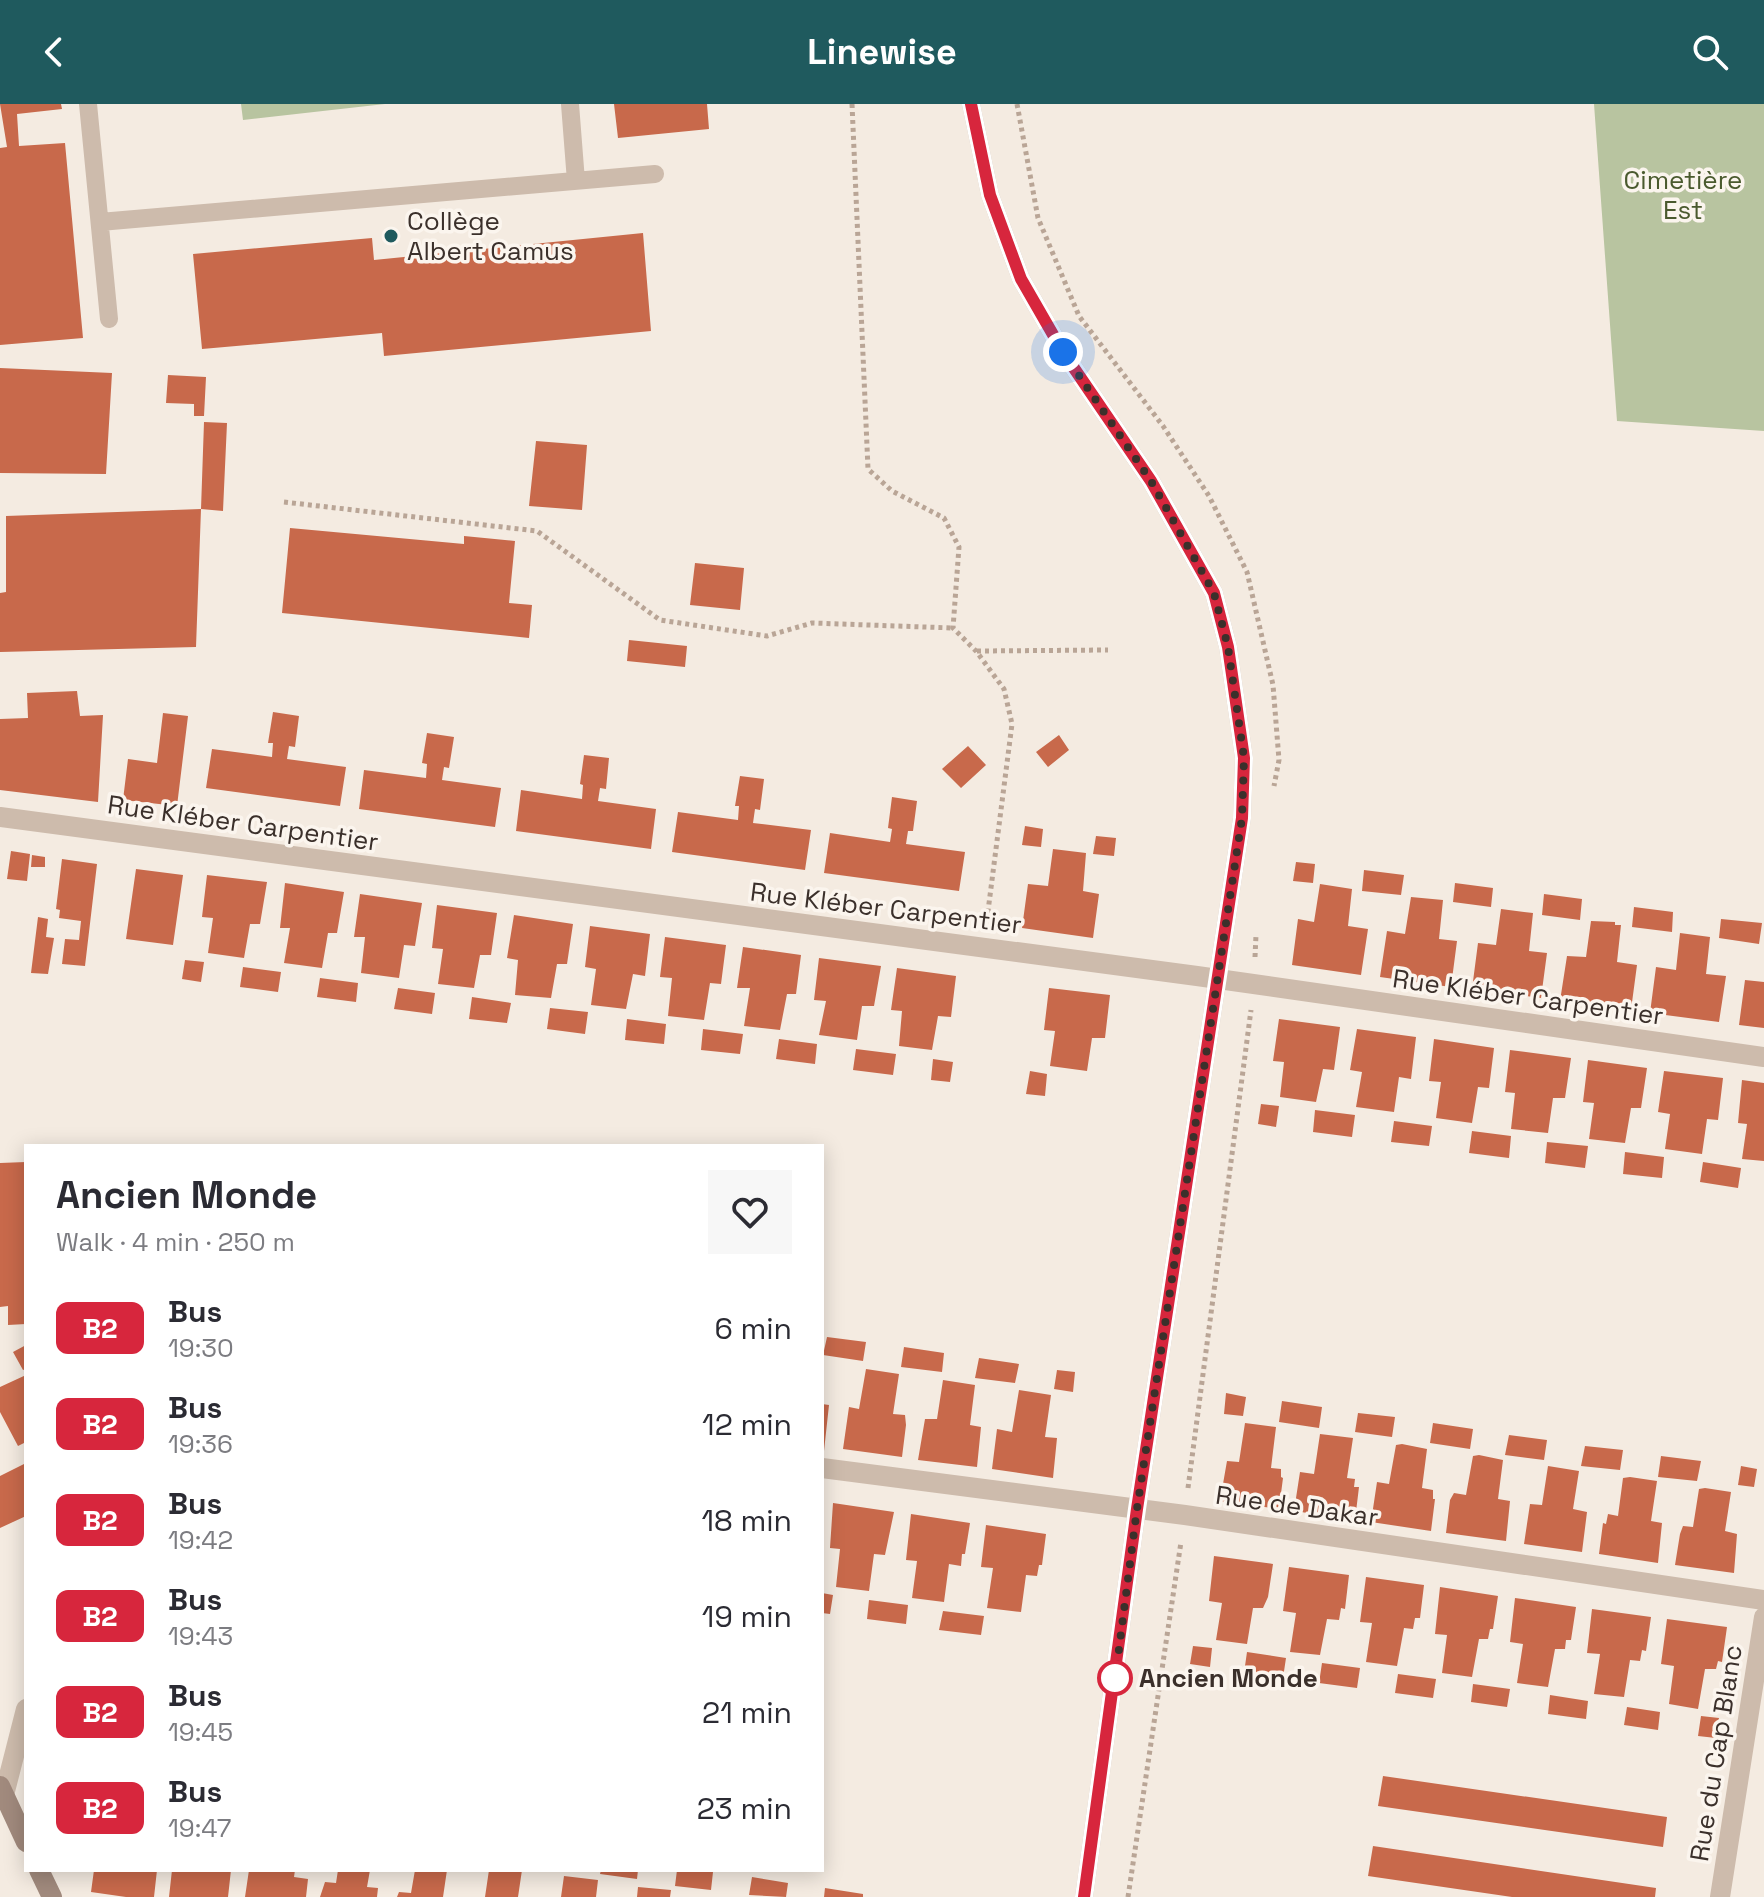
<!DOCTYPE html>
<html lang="en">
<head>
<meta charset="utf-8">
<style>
	:root { --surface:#fff; --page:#f7f7f7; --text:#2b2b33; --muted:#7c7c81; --accent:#1f5a5e }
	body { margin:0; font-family:"Space Grotesk",sans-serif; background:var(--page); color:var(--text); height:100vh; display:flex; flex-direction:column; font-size:30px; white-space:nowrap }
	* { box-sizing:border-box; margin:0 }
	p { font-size:26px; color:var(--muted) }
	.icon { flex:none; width:44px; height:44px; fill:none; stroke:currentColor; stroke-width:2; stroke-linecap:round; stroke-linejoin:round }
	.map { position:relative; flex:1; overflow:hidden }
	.details { position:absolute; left:24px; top:1040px; width:800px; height:728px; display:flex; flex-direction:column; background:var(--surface); border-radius:0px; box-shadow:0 4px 20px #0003 }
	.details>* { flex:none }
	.badge { padding:0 16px; border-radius:12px; font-size:28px; line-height:52px }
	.you { position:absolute; width:40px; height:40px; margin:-20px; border:6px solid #fff; border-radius:50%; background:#1a73e8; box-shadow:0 0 0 12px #1a73e833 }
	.map>.badge { position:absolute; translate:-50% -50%; box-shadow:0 0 0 4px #fff }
	.round { display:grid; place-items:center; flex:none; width:84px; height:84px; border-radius:0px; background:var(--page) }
	.summary { display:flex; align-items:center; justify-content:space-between; height:136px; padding:0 32px }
	h1 { font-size:38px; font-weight:700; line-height:60px }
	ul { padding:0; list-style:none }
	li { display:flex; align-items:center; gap:24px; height:96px; padding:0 32px }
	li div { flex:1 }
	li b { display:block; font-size:30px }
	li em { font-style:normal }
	li .badge { min-width:88px; font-weight:700; text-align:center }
	header { display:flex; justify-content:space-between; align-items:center; height:104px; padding:0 32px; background:var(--accent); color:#fff; font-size:36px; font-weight:700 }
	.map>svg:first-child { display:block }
	.green { fill:#b8c4a0 }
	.building { fill:#c8694b }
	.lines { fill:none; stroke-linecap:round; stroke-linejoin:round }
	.path { stroke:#b9a596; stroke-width:5; stroke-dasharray:4 4; stroke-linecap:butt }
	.lane { stroke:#cdbbac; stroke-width:18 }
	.street { stroke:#cdbbac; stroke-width:20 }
	.secondary { stroke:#a18a7d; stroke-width:20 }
	.line-casing { stroke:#fff; stroke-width:18 }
	.line { stroke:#d7263d; stroke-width:12 }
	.walk { stroke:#3b302b; stroke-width:8; stroke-dasharray:0 14.4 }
	.poi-dot { fill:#1f5a5e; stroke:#fbf5ee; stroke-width:3 }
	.stop-dot { fill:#fff; stroke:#d7263d; stroke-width:4 }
	.labels { text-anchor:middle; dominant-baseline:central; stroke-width:7; stroke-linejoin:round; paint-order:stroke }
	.park-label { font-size:26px; fill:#4a5a2e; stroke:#fbf5ee }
	.poi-label { font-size:26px; fill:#3b302b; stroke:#fbf5ee; text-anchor:start }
	.street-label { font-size:26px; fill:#3b302b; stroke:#fbf5ee }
	.stop-label { font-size:26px; font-weight:bold; fill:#3b302b; stroke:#fbf5ee; text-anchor:start }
</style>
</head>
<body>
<header><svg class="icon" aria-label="back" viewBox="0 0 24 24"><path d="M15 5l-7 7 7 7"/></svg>Linewise<svg class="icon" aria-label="search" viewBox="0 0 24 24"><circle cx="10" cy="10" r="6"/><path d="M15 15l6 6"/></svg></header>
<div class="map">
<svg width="1764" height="1793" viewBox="0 0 1764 1793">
	<rect width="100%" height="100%" fill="#f4ebe1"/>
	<path class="green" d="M241 0H385L243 16Z
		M1594 0H1764V327L1617 317Z"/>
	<path class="building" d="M0 0H61L62 5 17 10 19 42 65 39 83 234 0 241V44L7 43Z
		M614 0H707L709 25 618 34Z
		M643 129 651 227 384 252 382 229 202 245 193 150 372 134 374 156Z
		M0 264 112 269 106 370 0 369Z
		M168 271 206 273 204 312H194V300L166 299Z
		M204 318 227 319 223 407 201 405 196 543 0 548V489L6 488V412L201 405Z
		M536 337 587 341 582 406 529 402Z
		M290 424 464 440V432L515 437 509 499 532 501 529 534 282 509Z
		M695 459 744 464 740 506 690 501Z
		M629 536 687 542 685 563 627 557Z
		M77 587 80 612 103 611 98 698 0 686V615L28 614 27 589Z
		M273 608 299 612 295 643 289 642 287 655 346 663 340 702 206 684 212 645 272 653 273 639H268Z
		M163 609 188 612 177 702 123 696 128 655 157 659Z
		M427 629 454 633 449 664 444 663 442 676 501 684 495 723 359 705 364 666 426 674 427 660 422 659Z
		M1059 631 1069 646 1048 663 1036 648Z
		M968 642 986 661 961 684 942 665Z
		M584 651 609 654 606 685 600 684 598 697 656 705 651 745 516 727 521 686 582 695 583 681 580 680Z
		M740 672 764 675 760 706 755 705 753 719 811 726 805 766 672 748 678 708 738 716 739 702H735Z
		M892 693 917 697 913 727H908L906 740 965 748 959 787 824 769 830 729 890 738 892 725 888 724Z
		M1025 722 1043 725 1041 743 1022 741Z
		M1096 732 1116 734 1114 752 1093 750Z
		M1053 745 1086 749 1083 787 1099 790 1093 834 1022 824 1028 780 1048 782Z
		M11 747 30 750 27 777 7 775Z
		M32 751 45 753V763H31Z
		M62 755 97 760 85 862 62 860 65 835 79 836 81 817 59 814 60 806 56 805Z
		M1296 758 1315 760 1313 779 1293 777Z
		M136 765 183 771 173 841 126 835Z
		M1364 766 1404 771 1401 791 1362 787Z
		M207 771 267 778 260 820H250L244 854 208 849 213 814 202 813Z
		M285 779 344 788 337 829H328L322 864 284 859 290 824H280Z
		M1455 779 1493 784 1491 803 1453 798Z
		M1320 780 1352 785 1348 822 1368 825 1361 871 1292 861 1298 815 1314 818Z
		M360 790 422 799 415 842 404 841 399 874 361 869 365 833H354Z
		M1544 790 1582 795 1580 816 1542 811Z
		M1411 793 1443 796 1439 835 1457 837 1451 883 1380 873 1387 827 1405 830Z
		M437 801 497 809 491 851H480L474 884 438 880 443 845 432 844Z
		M1634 803 1673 808 1672 828 1632 823Z
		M1501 805 1533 809 1529 847 1547 849 1541 894 1472 885 1478 839 1496 841Z
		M514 811 573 820 567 860H557L551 894 515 891 518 856 507 854Z
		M38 813 48 815 46 833 54 834 48 870 31 869Z
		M1721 815 1762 819 1759 840 1719 834Z
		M1591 817 1615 818V821H1621L1617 858 1637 861 1631 906 1560 897 1567 852 1586 853Z
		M590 822 650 830 645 872 633 870 626 905 591 901 596 865 585 863Z
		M1680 829 1710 833 1706 870 1726 872 1719 918 1650 909 1656 863 1676 866Z
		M665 833 726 841 721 880 710 879 704 916 668 912 672 874 660 873Z
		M743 843 801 851 796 890H787L780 926 744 922 750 884H737Z
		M819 854 881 862 874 902H862L857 936 819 931 826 897 814 896Z
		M185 856 204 858 201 878 182 875Z
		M243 863 281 868 278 888 240 883Z
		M897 864 956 872 951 913 938 912 932 946 899 942 902 907 891 906Z
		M320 874 358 879 356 898 317 893Z
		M1745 876 1764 878V924L1739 921Z
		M398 884 435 889 432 910 394 905Z
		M1049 884 1110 891 1105 934H1092L1087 967 1050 962 1055 927 1044 926Z
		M472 893 511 899 507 919 469 915Z
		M550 904 588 908 585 930 547 925Z
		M627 915 666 920 664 940 625 936Z
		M1279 915 1340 923 1334 966 1323 965 1316 998 1280 993 1284 958 1273 957Z
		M703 925 743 930 740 950 701 946Z
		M1357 925 1416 933 1411 975 1399 973 1394 1008 1356 1003 1362 968 1350 966Z
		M779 935 817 940 815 960 776 955Z
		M1434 935 1494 944 1489 984 1478 983 1472 1019 1436 1014 1441 978 1429 977Z
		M856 945 896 950 893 971 853 966Z
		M1510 946 1571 954 1565 994H1553L1548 1029 1511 1025 1515 989 1505 988Z
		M933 955 953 958 950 978 931 976Z
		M1588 956 1647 964 1641 1004H1631L1625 1039 1589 1035 1594 999 1583 998Z
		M1030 967 1047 970 1045 992 1026 990Z
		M1664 967 1723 974 1718 1016 1707 1015 1702 1050 1665 1045 1670 1010 1658 1008Z
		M1742 976 1764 979V1057L1742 1055 1747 1020 1738 1019Z
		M1261 1000 1279 1002 1276 1023 1258 1020Z
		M1315 1006 1355 1011 1352 1033 1313 1028Z
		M1394 1017 1432 1022 1429 1042 1391 1038Z
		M1472 1027 1511 1032 1509 1054 1469 1049Z
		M1547 1038 1588 1042 1585 1064 1545 1059Z
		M1625 1048 1664 1053 1662 1074 1623 1070Z
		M26 1058V1220L8 1221V1202L0 1203V1059Z
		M1703 1058 1741 1064 1738 1084 1700 1078Z
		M827 1233 866 1238 863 1257 823 1251Z
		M26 1241V1265L23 1266 13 1248Z
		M904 1243 944 1249 942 1268 901 1263Z
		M979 1254 1019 1260 1015 1279 975 1274Z
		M866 1265 899 1270 893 1310 905 1311 906 1321 902 1353 843 1345 849 1303 859 1305Z
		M1057 1266 1075 1268 1073 1288 1054 1285Z
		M26 1271V1338L18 1342 0 1308V1283Z
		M943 1276 975 1281 970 1321 981 1323 977 1363 918 1356 925 1315H937Z
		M1019 1286 1051 1291 1045 1333 1057 1334 1053 1374 992 1365 997 1325 1012 1328Z
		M1226 1289 1246 1293 1243 1312 1224 1310Z
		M1282 1297 1322 1303 1319 1324 1279 1318Z
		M822 1300 829 1301 824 1347H822Z
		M1358 1309 1395 1313 1392 1333 1355 1328Z
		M1245 1319 1276 1323 1271 1364 1281 1365V1373L1283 1374 1279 1405 1220 1397 1227 1357 1239 1358Z
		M1433 1319 1473 1325 1470 1345 1430 1339Z
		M1320 1330 1353 1334 1347 1374 1355 1375 1354 1383H1359L1355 1416 1294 1407 1300 1368 1314 1370Z
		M1509 1331 1547 1336 1544 1356 1505 1351Z
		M1402 1340 1427 1345 1422 1384 1433 1386V1395H1435L1431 1427 1371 1418 1377 1378 1389 1380 1396 1341Z
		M1585 1342 1623 1346 1620 1366 1581 1362Z
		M1479 1351 1503 1356 1498 1395 1510 1397 1506 1437 1446 1429 1450 1396 1454 1389 1466 1391 1473 1352Z
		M1661 1352 1701 1357 1697 1377 1658 1373Z
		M26 1359V1412L0 1424V1372Z
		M1548 1362 1579 1367 1573 1405 1587 1408 1582 1448 1524 1440 1530 1400 1542 1401Z
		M1741 1362 1757 1365 1754 1383 1738 1381Z
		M1630 1373 1657 1377 1651 1417 1662 1419 1658 1459 1599 1450 1603 1419 1606 1420 1608 1410 1618 1412 1623 1374Z
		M1705 1384 1731 1388 1725 1427 1737 1430 1734 1469 1675 1461 1680 1430 1683 1422 1693 1423 1699 1385Z
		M833 1399 894 1408 885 1451 874 1450 869 1487 836 1483 840 1445 830 1444Z
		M911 1410 970 1419 965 1450H962L961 1462 949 1460 944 1498 912 1494 917 1457 906 1456Z
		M986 1421 1046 1430 1042 1461H1039L1037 1472 1026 1471 1021 1508 987 1504 993 1464 981 1463Z
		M1214 1452 1273 1460 1268 1493 1263 1504H1253L1247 1540 1216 1536 1222 1499 1209 1497Z
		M1289 1463 1349 1471 1345 1505 1341 1504 1339 1516 1327 1515 1320 1551 1290 1548 1296 1509 1283 1507Z
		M1366 1473 1424 1481 1420 1514H1415L1413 1525 1404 1524 1397 1562 1366 1558 1372 1519 1360 1518Z
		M1440 1483 1498 1492 1493 1525H1490L1488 1535H1479L1472 1573 1442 1569 1447 1531 1435 1530Z
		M822 1489 833 1491 830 1510 822 1509Z
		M1515 1494 1576 1503 1571 1536H1566L1565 1545H1555L1548 1583 1517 1579 1523 1540 1510 1538Z
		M869 1496 908 1501 906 1520 867 1515Z
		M1592 1505 1651 1513 1646 1547 1642 1546 1640 1557 1630 1556 1624 1593 1594 1590 1600 1550 1587 1549Z
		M943 1507 984 1512 981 1531 939 1526Z
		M1667 1515 1727 1523 1722 1558 1718 1557 1716 1565H1705L1698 1605 1669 1600 1674 1562 1661 1560Z
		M1193 1542 1212 1544 1210 1563 1190 1560Z
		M1247 1548 1286 1554 1283 1574 1244 1569Z
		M1322 1559 1360 1564 1357 1584 1319 1579Z
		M1398 1570 1436 1575 1433 1594 1395 1589Z
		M1473 1580 1510 1585 1507 1603 1471 1598Z
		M1550 1591 1588 1597 1586 1615 1548 1610Z
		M1627 1603 1660 1608 1658 1626 1624 1621Z
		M1701 1612 1719 1614 1716 1634 1698 1632Z
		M1383 1672 1667 1713 1663 1743 1378 1702Z
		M1373 1742 1656 1784 1655 1793H1512L1368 1772Z
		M94 1766H157L154 1793H126L91 1788Z
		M172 1766H231L228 1793H169Z
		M249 1766H295L294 1773 308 1775 306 1793H245Z
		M338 1766H370L367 1783 378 1784 377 1793H320L325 1778 336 1779Z
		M415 1766H447L443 1793H397L399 1788 411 1789Z
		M489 1766H522L518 1793H485Z
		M601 1766H638L637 1775 600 1770Z
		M677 1766 713 1768 711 1786 675 1782Z
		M564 1772 598 1776 596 1793H561Z
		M752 1773 788 1779 786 1793 749 1791Z
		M638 1783 671 1786 670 1793H637Z
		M825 1784 863 1790V1793H824Z"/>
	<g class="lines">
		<path class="path" d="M852 0 868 365 892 387 944 414 959 443 953 524 976 547 1004 585 1012 620 987 815
			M1017 0 1038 114 1079 212 1163 322 1209 392 1247 468 1273 581 1279 656 1274 682
			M284 398 537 427 660 516 767 532 812 519 953 524
			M977 547 1108 546
			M1255 853 1256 831
			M1188 1384 1251 906
			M1128 1793 1181 1438"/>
		<path class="lane" d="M88 0 109 215
			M570 0 576 77
			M971 0 990 91 1021 175 1063 248 1151 377 1214 489 1228 543 1244 654 1242 714 1137 1405 1084 1793
			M100 118 655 70"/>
		<path class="street" d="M0 713 1197 872 1764 953
			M822 1364 1185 1411 1764 1496
			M4 1691 26 1605
			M1720 1793 1764 1513"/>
		<path class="secondary" d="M0 1682 26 1738
			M39 1766 52 1793"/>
	</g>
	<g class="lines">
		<g class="line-casing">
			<path id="line" d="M971 0 990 91 1021 175 1063 248 1151 377 1214 489 1228 543 1244 654 1242 714 1137 1405 1084 1793"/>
		</g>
		<use href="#line" class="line"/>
		<path class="walk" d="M1063 248 1151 377 1214 489 1228 543 1244 654 1242 714 1137 1405 1114 1584 1115 1574"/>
	</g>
	<circle class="poi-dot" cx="391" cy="132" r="8"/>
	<circle class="stop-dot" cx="1115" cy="1574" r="16"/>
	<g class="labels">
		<g class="park-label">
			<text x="1683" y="76">Cimetière<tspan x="1683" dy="30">Est</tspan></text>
		</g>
		<g class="poi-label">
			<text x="407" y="117">Collège<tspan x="407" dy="30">Albert Camus</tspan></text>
		</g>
		<g class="street-label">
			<text transform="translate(243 719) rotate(8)">Rue Kléber Carpentier</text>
			<text transform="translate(886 804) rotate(7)">Rue Kléber Carpentier</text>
			<text transform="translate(1528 893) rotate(8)">Rue Kléber Carpentier</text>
			<text transform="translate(1297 1402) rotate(8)">Rue de Dakar</text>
			<text transform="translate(1716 1649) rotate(-81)">Rue du Cap Blanc</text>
		</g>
		<g class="stop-label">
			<text x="1139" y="1574">Ancien Monde</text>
		</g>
	</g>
</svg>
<div class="you" style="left:1063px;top:248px"></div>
<section class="details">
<div class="summary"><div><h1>Ancien Monde</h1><p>Walk · 4 min · 250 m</p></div><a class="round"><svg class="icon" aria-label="heart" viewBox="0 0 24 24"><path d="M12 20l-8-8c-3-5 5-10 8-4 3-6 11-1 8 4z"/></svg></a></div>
<ul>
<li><span class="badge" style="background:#d7263d;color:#fff">B2</span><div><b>Bus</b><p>19:30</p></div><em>6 min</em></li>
<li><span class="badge" style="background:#d7263d;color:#fff">B2</span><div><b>Bus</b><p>19:36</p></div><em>12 min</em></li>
<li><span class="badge" style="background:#d7263d;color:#fff">B2</span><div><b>Bus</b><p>19:42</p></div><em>18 min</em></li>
<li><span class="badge" style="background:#d7263d;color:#fff">B2</span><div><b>Bus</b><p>19:43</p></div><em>19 min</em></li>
<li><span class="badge" style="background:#d7263d;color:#fff">B2</span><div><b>Bus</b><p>19:45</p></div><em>21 min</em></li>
<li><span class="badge" style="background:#d7263d;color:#fff">B2</span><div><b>Bus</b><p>19:47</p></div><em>23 min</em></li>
</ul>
</section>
</div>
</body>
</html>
